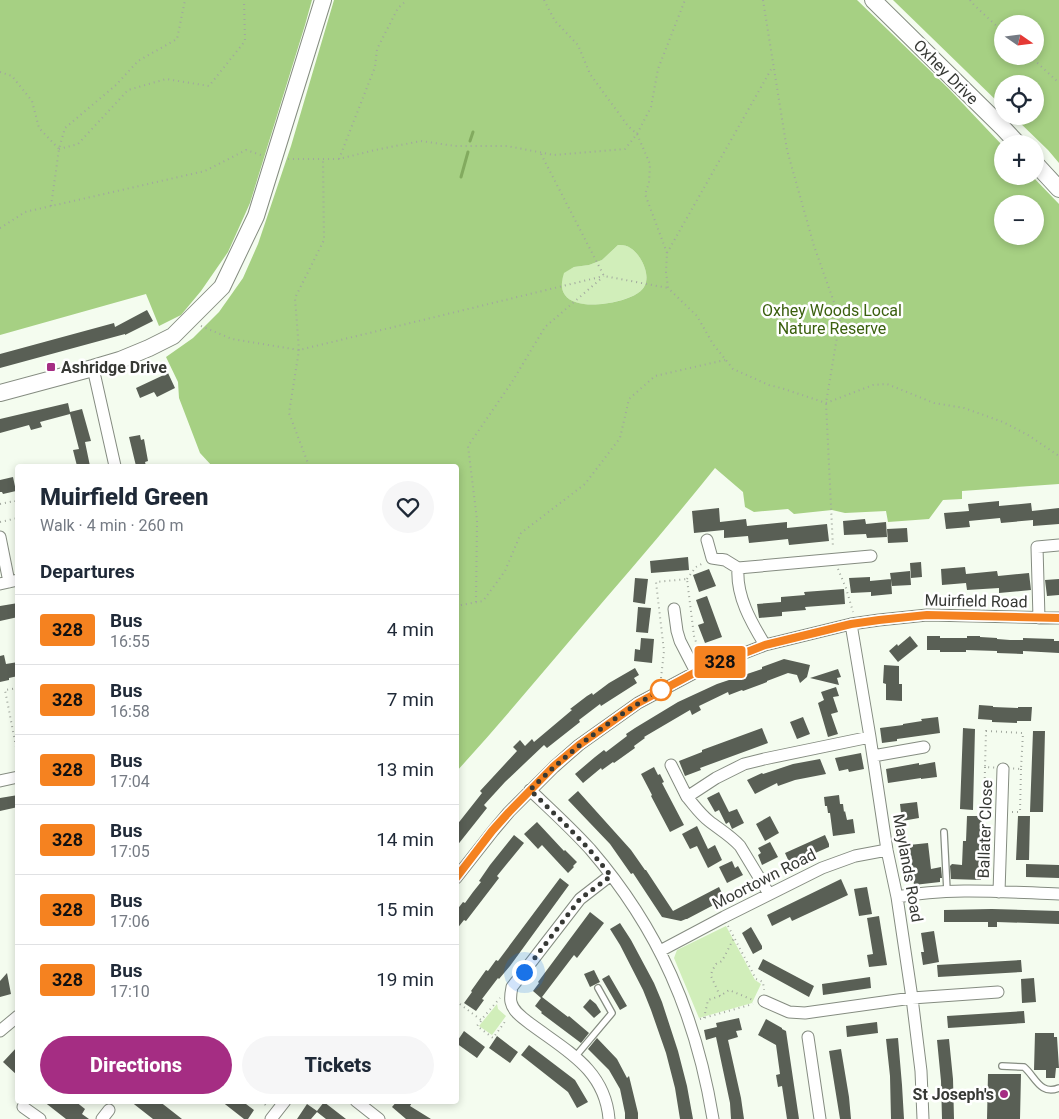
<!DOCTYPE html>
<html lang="en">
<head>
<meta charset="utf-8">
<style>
	:root { --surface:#fff; --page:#f6f6f7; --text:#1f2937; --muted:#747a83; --line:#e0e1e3; --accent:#a52d83 }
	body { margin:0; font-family:Roboto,sans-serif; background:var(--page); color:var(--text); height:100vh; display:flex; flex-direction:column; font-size:19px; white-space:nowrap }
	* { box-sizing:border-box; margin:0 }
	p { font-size:16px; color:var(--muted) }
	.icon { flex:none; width:28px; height:28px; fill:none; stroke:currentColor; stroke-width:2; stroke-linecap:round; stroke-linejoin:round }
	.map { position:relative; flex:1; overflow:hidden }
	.sheet { position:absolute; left:15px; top:464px; width:444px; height:640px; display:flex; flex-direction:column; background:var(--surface); border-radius:5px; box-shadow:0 2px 8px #0003 }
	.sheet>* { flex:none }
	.badge { padding:0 10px; border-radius:4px; font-size:18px; line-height:32px }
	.needle { width:32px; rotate:104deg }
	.fabs { position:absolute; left:994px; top:15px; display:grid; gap:10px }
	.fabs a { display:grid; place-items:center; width:50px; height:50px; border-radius:50%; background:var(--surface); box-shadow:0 2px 8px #0003; font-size:25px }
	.you { position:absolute; width:25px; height:25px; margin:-12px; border:4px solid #fff; border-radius:50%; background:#1a73e8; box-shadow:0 0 0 8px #1a73e833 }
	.map>.badge { position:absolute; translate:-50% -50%; box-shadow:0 0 0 2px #fff }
	h2 { padding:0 25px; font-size:19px; line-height:45px }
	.round { display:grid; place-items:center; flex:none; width:52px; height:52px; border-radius:26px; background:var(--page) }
	.head { display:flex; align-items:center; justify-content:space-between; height:85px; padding:0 25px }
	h1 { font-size:24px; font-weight:800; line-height:38px }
	.button { display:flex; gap:10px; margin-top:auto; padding:10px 25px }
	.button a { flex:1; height:58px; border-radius:30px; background:var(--accent); color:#fff; font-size:20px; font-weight:800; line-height:58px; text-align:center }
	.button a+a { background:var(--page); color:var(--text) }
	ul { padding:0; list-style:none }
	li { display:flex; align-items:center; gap:15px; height:70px; padding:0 25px; border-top:1px solid var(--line) }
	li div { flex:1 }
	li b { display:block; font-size:19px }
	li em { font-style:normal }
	li .badge { min-width:55px; font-weight:700; text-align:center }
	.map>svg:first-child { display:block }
	.green { fill:#d1eeba }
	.forest { fill:#a6d083; fill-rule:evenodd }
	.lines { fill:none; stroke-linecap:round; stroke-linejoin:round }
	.stream { stroke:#82aa5f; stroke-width:3 }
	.building { fill:#595f55 }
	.lane-casing { stroke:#858c81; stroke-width:8 }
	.street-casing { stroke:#858c81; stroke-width:13 }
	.secondary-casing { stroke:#858c81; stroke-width:18 }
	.path { stroke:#a1a79e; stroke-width:2; stroke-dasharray:1 4; stroke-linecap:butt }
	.lane { stroke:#fff; stroke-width:5.5 }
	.street { stroke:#fff; stroke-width:11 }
	.secondary { stroke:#fff; stroke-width:16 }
	.line-casing { stroke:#fff; stroke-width:11 }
	.line { stroke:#f58220; stroke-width:8 }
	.walk { stroke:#373935; stroke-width:5; stroke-dasharray:0 9 }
	.poi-dot { fill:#a52d83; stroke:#fff; stroke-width:2 }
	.stop-dot { fill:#fff; stroke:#f58220; stroke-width:2.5 }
	.labels { text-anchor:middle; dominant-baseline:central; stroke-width:5; stroke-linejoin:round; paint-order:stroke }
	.street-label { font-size:16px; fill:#373935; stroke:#fff }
	.park-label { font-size:16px; fill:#3b600f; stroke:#fff }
	.poi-label { font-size:16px; font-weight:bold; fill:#373935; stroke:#fff; text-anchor:start }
</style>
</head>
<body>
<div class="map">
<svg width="1059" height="1119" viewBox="0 0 1059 1119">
	<rect width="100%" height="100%" fill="#f4fcef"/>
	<path class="green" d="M618 245C628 244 635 250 640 258 647 269 651 285 638 293 623 303 577 312 565 295 560 288 562 280 563 273L574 267 589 265 602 260Z
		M726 926 755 980 761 984 752 1003 699 1018 674 958 677 950Z
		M497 1004 498 1009 506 1016 492 1035 479 1026Z"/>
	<path class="forest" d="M0 0H312L305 25 250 203 228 252 201 291 181 315 159 326 146 294 0 335Z
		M334 0H857L948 88 1002 145V176H1032L1059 204V484L962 491V499L943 500 929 519 888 522 886 511 845 513 832 510 794 514 788 509 754 512 745 507 743 492 715 468C671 523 624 577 578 631 538 678 498 726 456 772V466H212L200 453 179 398 178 382 166 357 193 338 219 312 243 278 258 244 291 146ZM1002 204H1035V236H1002ZM618 245C628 244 635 250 640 258 647 269 651 285 638 293 624 303 577 312 565 295 560 288 562 280 564 273L574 267 589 265 602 260Z
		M893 0H1059V163L1048 150 1013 116H1035V84H1002V106ZM1002 24H1035V56H1002Z"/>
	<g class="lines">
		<path class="stream" d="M470 141 473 132
			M461 177 468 152"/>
	</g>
	<path class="building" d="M147 310 153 321 125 335V334L0 368V354L114 323 115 327Z
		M168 373 175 388 157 397 154 392 140 398 136 388Z
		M68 403 70 412 82 409 91 441 85 442 90 466H77L73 450 79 449 70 414 40 422 42 427 31 430 29 425 0 433V419Z
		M140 435 141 440 144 439 148 461 145 462 146 466H136L129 437Z
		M13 477 16 491 3 494 2 492H0V480Z
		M999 501V506L1031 503 1032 511 1059 508V524L1033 526V520L1001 523 1000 518 969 521 970 527 946 529 944 513 969 511 968 504Z
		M719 508 720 522 746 519 747 526 787 522V528L827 524 829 541 789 545 788 539 749 543 748 536 724 538V530L694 533 692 511Z
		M865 519 866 524 886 522 887 537 867 538 866 534 844 535 843 521Z
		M907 528 908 542 888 543 887 529Z
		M688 557 689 570 651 573 650 561Z
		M921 562 922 577 911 578 910 563Z
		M965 567 966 574 997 571 998 576 1029 573 1031 590 999 593V588L967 590 966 583 942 585 941 569Z
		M709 569 716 586 699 592 693 575Z
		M910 571 911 585 892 586 890 573Z
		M870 577V581L891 579 892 594 871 596V592L851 593 849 578Z
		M635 578 648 579 645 604 633 602Z
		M1059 579V595L1047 596 1045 580Z
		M844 589 845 604 805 607 806 610 782 612V616L759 618 757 604 781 602V597L805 595 804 592Z
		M707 596 722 637 705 643 698 625 704 623 696 600Z
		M18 603V617L0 621V606Z
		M638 607 651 608 648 633 636 632Z
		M910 636 918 646 898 662 889 651 897 644 898 646Z
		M927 636H940V638H967V636H980V637L997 638V639L1010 640H1023V638L1054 639V641H1059V653L1023 651V654L997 653V651L966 650V652H940V650H927Z
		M641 638 654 639 652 663 634 661 635 649 640 650Z
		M4 655 6 664 18 662V676L9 678V680L0 682V656Z
		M784 659 810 665 807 677 800 683 797 675 788 673 767 681V682L743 691 742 690 729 695 728 692 699 706 701 710 692 715 690 710 644 737 645 738 634 746 635 748 614 763 613 762 602 770 601 768 583 783 575 774 595 757 604 750 606 752 627 736 626 734 635 728 678 702 717 684 762 669V667Z
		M884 665 899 666V684H902V701L886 700V684L883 683Z
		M635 668 639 675 634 678 637 683 601 706 600 704 579 720 580 722 547 748 544 745 505 782 484 805 487 808 456 847V826L482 793 480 791 517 751 513 747 520 740 525 746 532 739 534 742 572 710 570 709 587 696 592 693 593 695 609 683Z
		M838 669 841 677 837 678 839 685 810 678Z
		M836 687 839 696 833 697 838 712 831 714 838 734 828 737 818 703 824 700 821 692Z
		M979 705 993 706V707L1018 708V707H1032L1031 721H1017V723L992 722V720L978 719Z
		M803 717 810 734 797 739 790 722Z
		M938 717 940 733 897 739V741L882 743 880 728 903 725V724L922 721 921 719Z
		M762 728 768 743 700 768 701 770 685 776 679 761 702 752V750Z
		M963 728 975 729 973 810 960 809Z
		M1033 731H1045L1043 812H1030Z
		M861 753 864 769 849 772 848 769 839 771 835 758Z
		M820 759 826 774 795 780 778 786 777 783 755 794 747 780 762 773 763 774 793 764Z
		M935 762 937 777 921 779V778L888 783 886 769 919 763V765Z
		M654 767 658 775 660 774 664 782 662 783 684 825 670 832 651 796 652 795 641 774Z
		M578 791 631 850 645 870H646L673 911 719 887 725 899 687 919H686L681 921 662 917 633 873 631 874 610 844 568 800Z
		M719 792 729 812 737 809 744 823 732 829 729 822 726 824 719 810 715 812 707 798Z
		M18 795V807L0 811V798Z
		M839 795 840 804H843L844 812 845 811 847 820 853 819 855 833 833 836 830 813H828L827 806H825L824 797Z
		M917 802 919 818 902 821 900 804Z
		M770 816 779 833 765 841 756 824Z
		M967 816H982L981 880 951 879 950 866 952 864 962 865 963 841H966Z
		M1018 816H1030L1029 860H1016Z
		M537 822 564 851 565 850 577 862 573 866 574 867 568 873 542 845 538 849 524 834Z
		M697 826 708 849 715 845 722 860 708 868 697 846 690 849 682 834Z
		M514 835 524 843 497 876 499 878 466 921 464 920 456 930V911L463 902 465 903 473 892 481 882 479 881 490 865Z
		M825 835 829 844V847L790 864 785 853Z
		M770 842 778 857 762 865 758 855 761 853 758 848Z
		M928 843 931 869 941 867 942 878H940V882L914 885 909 845Z
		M732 861 735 868 738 866 743 875 727 883 719 867Z
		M1026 864 1059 865V878L1026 877Z
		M560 878 569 885 510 966 499 979 498 978 482 999 484 1000 476 1011 464 1003 472 992 471 991 486 970 488 971 496 960 498 961Z
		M841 879 848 895 792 921 790 917 772 926 767 915Z
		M867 887 872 914 859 916 854 889Z
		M992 909 1059 911V924L997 922V927H988V922H944V910Z
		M590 912 604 923 577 958 574 955 542 997 568 1017 569 1016 589 1033 581 1043 541 1013 542 1012 535 1006 541 998 533 991 539 983 538 982Z
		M879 916 887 965 869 967 867 955 873 954 867 918Z
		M620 923 631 940 654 983 662 1002 678 1051 687 1086 693 1119H680L675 1088 666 1053 651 1010 643 990 620 945 610 929Z
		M751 927 762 946V949L753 954 742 933Z
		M934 931 939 962 923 965 921 952H924L921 933Z
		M763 959 814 986 809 997 758 969Z
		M1021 960 1022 972 938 977 937 965Z
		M594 970 600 982 590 987 584 974Z
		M7 973 11 994 0 997V981Z
		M609 975 627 1006 620 1010 602 979Z
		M870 977 871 988 823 995 822 984Z
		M1034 978 1036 1002 1022 1003 1021 979Z
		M590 999 596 1004 601 1012 594 1018 583 1007Z
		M1024 1011 1025 1023 948 1028 947 1016Z
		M739 1018 742 1030 736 1031 738 1037 728 1040 741 1098 744 1119H731L730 1103 716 1037 706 1040 704 1030 717 1027 716 1023Z
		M766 1019 782 1028V1029L786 1031 799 1119H787L782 1086 778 1087 776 1075 780 1074 776 1045 758 1035Z
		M877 1022 878 1033 847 1037 846 1026Z
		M464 1031 485 1047 477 1058 456 1043Z
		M1035 1033H1054V1037H1057L1059 1068H1056L1055 1078H1046V1070H1034Z
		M497 1036 518 1052 510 1063 489 1048Z
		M597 1038 617 1059 627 1078 629 1076 638 1113V1119H625V1113L620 1089 609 1070 588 1049Z
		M898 1038 902 1085 904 1119H891L890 1076 886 1039Z
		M949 1039 953 1079 954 1119H942L941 1081 937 1040Z
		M529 1045 575 1080 588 1102 577 1108 568 1092 521 1055Z
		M18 1046V1076L3 1062Z
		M841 1049 849 1097 851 1119H840L829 1051Z
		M988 1074H1021L1020 1119H987Z
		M43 1101H75L85 1109 82 1114 89 1119H66Z
		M130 1101H159L182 1119H153Z
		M221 1101H242L254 1110 248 1119H244Z
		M397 1101H413L410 1106 431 1119H406L392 1107Z
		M324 1102 346 1119H326L317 1112 311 1119H297L307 1104 317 1111Z"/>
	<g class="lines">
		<g class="lane-casing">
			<path id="lane" d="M944 832 947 891
				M575 1057 612 1013 598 988
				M1002 1066 1024 1067C1035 1076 1040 1096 1059 1088"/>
		</g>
		<g class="street-casing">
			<path id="street" d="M93 368 115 466
				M0 537 9 582
				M707 540 712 558 725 560 738 568
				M0 584 18 580
				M674 609 677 631 680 641 696 672
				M1039 618 1037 547 1059 545
				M851 624 870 737 887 850 897 897 912 998 921 1071 923 1119
				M765 645C751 622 736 596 738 568L871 556
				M873 756 924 747
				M671 765 687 797
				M0 781 18 777
				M530 790C550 809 571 828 590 849 659 929 696 1015 713 1119
				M456 878 493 831 509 812 554 767 579 745 638 703 696 672 765 645 851 624 879 620 927 615 1059 618
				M999 892 1003 769
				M769 894 740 846C731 836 719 829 709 821 700 814 694 805 687 797L716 778 744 764 764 759 870 737
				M897 897C950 887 1005 892 1059 894
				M660 951 724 917 822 868 855 856 887 850
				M764 1001 789 1012 805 1013 912 998 998 992
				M0 1031 18 1016
				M808 1037 820 1119
				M356 1101 379 1119
				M23 1107 40 1119
				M102 1119 109 1110
				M271 1119 285 1101
				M609 1119C605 1070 567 1051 532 1025 524 1019 513 1012 511 1002 510 998 511 992 512 987L580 899 611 875"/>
		</g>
		<g class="secondary-casing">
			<path id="secondary" d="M873 0 1003 128 1018 144
				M1035 163 1059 189
				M0 393 93 368 120 360 149 348 173 336 222 287 256 216 323 0"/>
		</g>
		<path class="path" d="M544 0 555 21 578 45 590 74 628 126 637 134 650 164 649 183 645 194 667 253 666 272 668 288 697 316 713 344 733 369 769 385 781 388 826 403 873 385 887 384 934 403 964 408 1003 422 1028 435 1059 456
			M763 0 787 150 814 246 840 319 826 403 833 548
			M970 0 974 5 1002 31
			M1030 56 1059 83
			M0 72 12 76 32 101 39 128 59 149
			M59 149 78 144 128 90 166 79 209 86 245 41 244 0
			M541 154 604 276 668 288
			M288 159H339L375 150 421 141 455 146H507L554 155 625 149 637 134 651 107 658 69 685 0
			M339 159 375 67 377 49 398 8 407 0
			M51 206 59 149 65 128 116 85 138 61 177 39 185 0
			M0 228 2 227 25 212 205 171 246 150 261 155
			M667 253 773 66
			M201 326 232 339 299 350 604 276
			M309 466 289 413 299 350 295 298 324 240 323 159
			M0 504 15 501 18 514
			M0 522 18 518
			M838 569 846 588 853 612
			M687 579 696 567 703 563
			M476 602 477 520 468 446 512 382 545 327 603 277
			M456 606 483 601 505 571 521 533 585 484 620 438 629 399 655 376 725 360
			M661 678 664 651 656 582 687 579 694 636 699 651
			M18 688 5 690 18 757
			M986 731 1023 733 1021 769 985 767Z
			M985 767 984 811 990 812
			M1012 812H1020L1021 769
			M728 926 756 979 763 982 764 990
			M720 996 711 976 712 971 716 964 722 961 734 938
			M456 1001 481 1020 500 998
			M704 1018 708 1000 720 996 729 990 753 1000
			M700 1019 753 1004
			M481 1021 477 1026 493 1038 507 1019
			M261 1101 268 1107"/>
		<use href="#lane" class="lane"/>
		<use href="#street" class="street"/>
		<use href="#secondary" class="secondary"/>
	</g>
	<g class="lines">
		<g class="line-casing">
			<path id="line" d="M456 878 492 831 509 812 554 766 579 745 638 703 696 672 765 645 851 624 879 620 927 615 1059 618"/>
		</g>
		<use href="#line" class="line"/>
		<path class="walk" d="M524 972 580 899 611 876 589 849 564 823 530 790C570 750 612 718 661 690"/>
	</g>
	<g class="poi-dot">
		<rect x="46" y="362" width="10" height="10" rx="2.5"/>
		<circle cx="1004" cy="1094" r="5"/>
	</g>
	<circle class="stop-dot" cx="661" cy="690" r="10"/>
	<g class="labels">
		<g class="street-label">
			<text transform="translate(946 72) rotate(45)">Oxhey Drive</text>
			<text transform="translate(976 601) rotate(1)">Muirfield Road</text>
			<text transform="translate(985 829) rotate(-88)">Ballater Close</text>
			<text transform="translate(908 868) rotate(80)">Maylands Road</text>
			<text transform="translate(764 879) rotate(-27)">Moortown Road</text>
		</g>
		<g class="park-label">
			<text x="832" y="310">Oxhey Woods Local<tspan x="832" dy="18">Nature Reserve</tspan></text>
		</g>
		<g class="poi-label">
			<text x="61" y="367">Ashridge Drive</text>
			<text x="994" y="1094" text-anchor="end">St Joseph's</text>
		</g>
	</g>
</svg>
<div class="fabs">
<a><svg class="needle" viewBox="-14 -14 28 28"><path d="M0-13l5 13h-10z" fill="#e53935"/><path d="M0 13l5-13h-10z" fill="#747a83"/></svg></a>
<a><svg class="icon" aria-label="locate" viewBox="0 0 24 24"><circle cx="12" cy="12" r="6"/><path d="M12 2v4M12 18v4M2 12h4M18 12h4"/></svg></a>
<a>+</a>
<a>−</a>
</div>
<div class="you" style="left:524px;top:972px"></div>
<b class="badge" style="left:720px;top:662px;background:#f58220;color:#111">328</b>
<section class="sheet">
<div class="head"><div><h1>Muirfield Green</h1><p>Walk · 4 min · 260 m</p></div><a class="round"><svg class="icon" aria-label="heart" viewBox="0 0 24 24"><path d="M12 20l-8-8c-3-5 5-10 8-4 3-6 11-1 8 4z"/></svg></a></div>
<h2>Departures</h2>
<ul>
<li><span class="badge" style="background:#f58220;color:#111">328</span><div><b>Bus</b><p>16:55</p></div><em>4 min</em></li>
<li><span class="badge" style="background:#f58220;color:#111">328</span><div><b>Bus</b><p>16:58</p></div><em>7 min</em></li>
<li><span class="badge" style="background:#f58220;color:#111">328</span><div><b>Bus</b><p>17:04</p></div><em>13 min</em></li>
<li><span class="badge" style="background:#f58220;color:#111">328</span><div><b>Bus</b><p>17:05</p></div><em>14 min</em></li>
<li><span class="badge" style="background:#f58220;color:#111">328</span><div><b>Bus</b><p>17:06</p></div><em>15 min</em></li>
<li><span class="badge" style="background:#f58220;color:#111">328</span><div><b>Bus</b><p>17:10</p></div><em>19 min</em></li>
</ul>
<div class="button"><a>Directions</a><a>Tickets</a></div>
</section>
</div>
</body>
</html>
